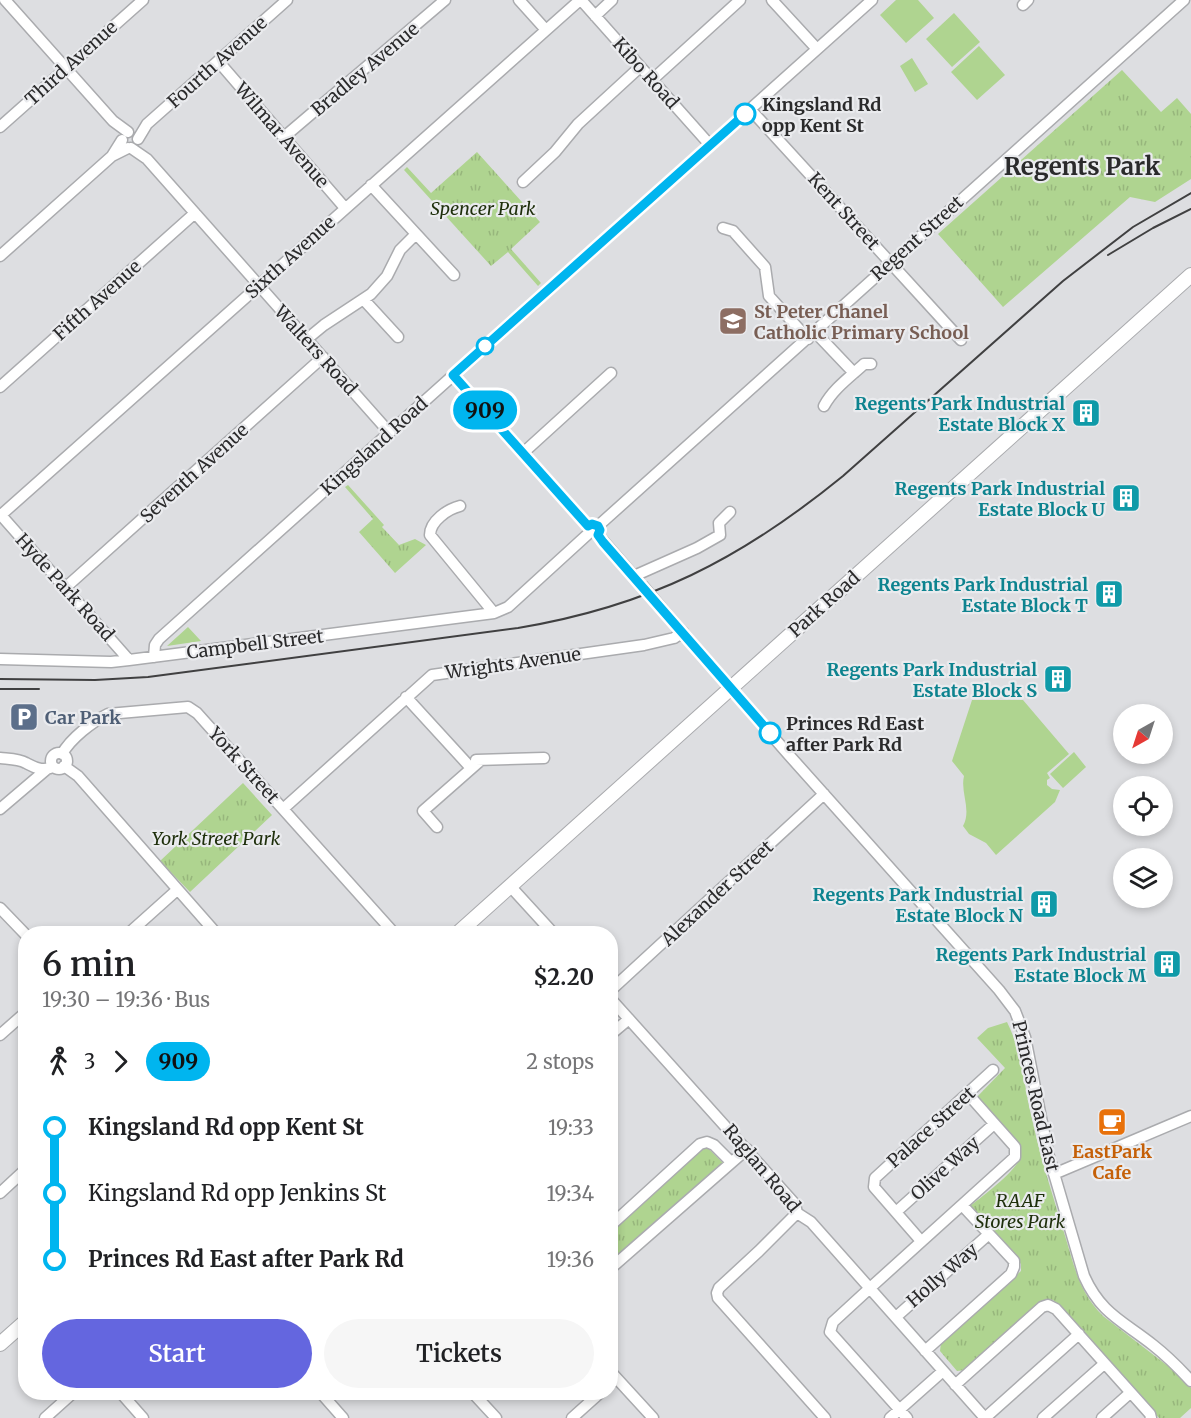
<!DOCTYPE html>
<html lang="en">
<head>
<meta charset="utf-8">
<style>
	:root { --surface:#fff; --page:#f6f6f6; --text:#202124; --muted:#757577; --accent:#6466df }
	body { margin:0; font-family:Merriweather,serif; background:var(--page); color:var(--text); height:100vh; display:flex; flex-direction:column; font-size:22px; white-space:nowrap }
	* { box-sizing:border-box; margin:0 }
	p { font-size:20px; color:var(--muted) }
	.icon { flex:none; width:33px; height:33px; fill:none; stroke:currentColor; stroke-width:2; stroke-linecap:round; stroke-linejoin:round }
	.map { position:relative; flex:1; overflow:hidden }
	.side { position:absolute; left:18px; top:926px; width:600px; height:474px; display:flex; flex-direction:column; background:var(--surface); border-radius:24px; box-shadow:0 3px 9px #0003 }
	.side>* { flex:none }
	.badge { padding:0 12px; border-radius:20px; font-size:21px; line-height:39px }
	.needle { width:39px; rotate:219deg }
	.tools { position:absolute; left:1113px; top:704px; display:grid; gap:12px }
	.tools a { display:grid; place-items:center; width:60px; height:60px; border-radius:50%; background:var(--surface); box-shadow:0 3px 9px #0003; font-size:30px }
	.map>.badge { position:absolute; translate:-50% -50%; box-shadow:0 0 0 3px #fff }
	.legs { display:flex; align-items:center; gap:9px; height:66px; padding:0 24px; font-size:20px }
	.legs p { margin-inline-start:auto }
	.head { display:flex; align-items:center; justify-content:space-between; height:102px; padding:0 24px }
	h1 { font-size:33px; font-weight:600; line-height:45px }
	.button { display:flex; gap:12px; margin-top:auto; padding:12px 24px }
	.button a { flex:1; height:69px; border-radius:36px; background:var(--accent); color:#fff; font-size:24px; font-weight:600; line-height:69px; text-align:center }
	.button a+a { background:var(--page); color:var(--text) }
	ul { padding:0 24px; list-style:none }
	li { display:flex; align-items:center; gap:21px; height:66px; font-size:22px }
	li i { display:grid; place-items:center; width:9px; height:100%; margin:0 8px; background:currentColor }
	li i::after { content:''; width:15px; height:15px; margin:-8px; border:4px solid; border-radius:50%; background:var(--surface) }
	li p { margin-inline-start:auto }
	li:first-child i { background:linear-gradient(#0000 50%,currentColor 0) }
	li:last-child i { background:linear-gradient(currentColor 50%,#0000 0) }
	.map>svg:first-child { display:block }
	.green { fill:#afd490 }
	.park { fill:url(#park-tufts) }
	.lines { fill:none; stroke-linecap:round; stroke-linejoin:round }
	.minor-casing { stroke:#aaabae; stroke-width:13 }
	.major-casing { stroke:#aaabae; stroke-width:16 }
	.minor { stroke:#fff; stroke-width:10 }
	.major { stroke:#fff; stroke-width:14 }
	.rail { stroke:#404041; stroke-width:2 }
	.minor-bridge-casing { stroke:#aaabae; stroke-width:13; stroke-linecap:butt }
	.minor-bridge { stroke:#fff; stroke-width:10 }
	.line-1-casing { stroke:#fff; stroke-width:14 }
	.line-1 { stroke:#00b5ef; stroke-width:9 }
	.stop-1-dot { fill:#fff; stroke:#00b5ef; stroke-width:3 }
	.labels { text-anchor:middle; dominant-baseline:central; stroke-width:4.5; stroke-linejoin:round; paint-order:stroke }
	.street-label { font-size:18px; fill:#2a2a2b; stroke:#eaebee }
	.stop-label { font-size:18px; font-weight:bold; fill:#2a2a2b; stroke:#eaebee; text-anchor:start }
	.park-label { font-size:18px; font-style:italic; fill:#1e2f0b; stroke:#eaebee }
	.education-label { font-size:18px; font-weight:bold; fill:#785e54; stroke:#eaebee; text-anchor:start }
	.culture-label { font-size:18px; font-weight:bold; fill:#0d838f; stroke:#eaebee; text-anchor:end }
	.service-label { font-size:18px; font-weight:bold; fill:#4e5e75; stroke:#eaebee; text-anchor:start }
	.food-label { font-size:18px; font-weight:bold; fill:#c56008; stroke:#eaebee }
	.district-label { font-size:24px; font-weight:bold; fill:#2a2a2b; stroke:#eaebee }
</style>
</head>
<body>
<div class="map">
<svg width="1191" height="1418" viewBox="0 0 1191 1418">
	<defs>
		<pattern id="park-tufts" width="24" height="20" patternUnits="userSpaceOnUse" patternTransform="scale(1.5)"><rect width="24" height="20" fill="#afd490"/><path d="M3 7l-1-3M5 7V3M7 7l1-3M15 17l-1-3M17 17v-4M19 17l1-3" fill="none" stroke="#97b67c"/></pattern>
	</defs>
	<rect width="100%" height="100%" fill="#dddee1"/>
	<path class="green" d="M896 0H918L934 18 906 43 880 15Z
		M954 13 980 42 952 67 926 39Z
		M979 46 1005 75 977 100 951 72Z
		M912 58 928 84 915 92 900 66Z
		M188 627 201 641 167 646Z
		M972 700H1023L1069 754 1047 773 1050 778 1047 780V785L1052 789 1060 790 1055 802 996 855 986 843 969 834 963 826C972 810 960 792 964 776L952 761Z
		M1074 752 1086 767 1063 788 1050 774Z"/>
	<path class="park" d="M1122 70 1161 112 1177 98 1191 114V179L1155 202 1130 197 1003 307 938 234Z
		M477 152 540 222 511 249 541 283 538 286 508 252 491 266 404 170 407 167 431 193Z
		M348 485 384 525 382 527 399 545 415 539 426 545 395 573 359 532 373 519 345 487Z
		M243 783 272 815 190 892 160 861Z
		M1007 1022C1024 1057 1023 1083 1032 1119 1041 1160 1054 1199 1066 1239 1075 1269 1080 1293 1103 1316L1177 1373 1191 1388V1408L1180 1418H1159L1053 1300 1046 1299 965 1370 957 1371 940 1351 941 1343 1021 1271V1264L969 1207C981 1197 1022 1168 1021 1153 1020 1144 984 1107 976 1098L1005 1068 977 1038 988 1028Z
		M707 1147 723 1163V1166L611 1265V1232L703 1148Z"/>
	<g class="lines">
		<g class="minor-casing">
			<path id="minor" d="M5 0 113 121 128 132
				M519 0 546 30
				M581 0 710 145
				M772 0 817 49
				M1023 5 1028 0
				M595 16 612 0
				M218 61 345 208
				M652 80 740 0
				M750 109 961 340
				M0 127 143 0
				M284 137 445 0
				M138 139 147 124 287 0
				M131 148 147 159 389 432
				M112 156 122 140
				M523 182 555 152 578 124 640 67
				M371 185 454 275
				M723 228 733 231 765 267 769 296 808 339
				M0 256 112 156 128 148
				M364 300 398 337
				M815 332 854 373
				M307 339 324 325 371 294 387 276 400 250 416 234
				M453 375 588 526
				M0 387 195 213
				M824 406C833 389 850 377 864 364H871
				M523 453 611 373
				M460 506C448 509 430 521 430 535L494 613
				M0 514 129 660
				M1 515 580 0
				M598 526 1184 0
				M598 535 637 580
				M634 576 697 548 720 535 719 523 730 512
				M65 588 323 357
				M663 610 788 754 999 990 1015 1011 1025 1037 1048 1153 1084 1276C1101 1314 1123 1321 1153 1345 1167 1356 1179 1368 1191 1381
				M154 657 155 645 159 639 872 0
				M0 659 111 662 129 660 494 613 508 607 588 534
				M406 697 471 768
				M51 761a8 8 0 1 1 16 0a8 8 0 1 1-16 0Z
				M62 754C71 738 92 722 108 714L188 707 197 713 394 933
				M0 758C8 759 19 759 26 763 34 767 41 771 50 768
				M476 760 544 758
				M64 766 78 776 216 933
				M0 809 47 769
				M283 809 432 675 644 645 674 638 683 632
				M437 827 423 811 481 760
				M510 886 553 933
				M0 908 26 935
				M129 933 177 890
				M610 991 824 794
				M610 998 795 1204 797 1213 811 1222 819 1231 985 1418
				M0 1035 26 1012
				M610 1035 629 1019
				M1054 1174 1191 1116
				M0 1193 26 1169
				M896 1212 994 1124
				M797 1213 759 1251 719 1288 717 1293 718 1298 825 1418
				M610 1226 700 1144 707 1142 714 1145 731 1162
				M921 1241 874 1187 875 1178 993 1070
				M610 1269 747 1149
				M896 1317 989 1234
				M925 1351 1011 1274 1014 1267V1261L962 1205
				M610 1371 653 1418
				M955 1385 1042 1307 1048 1305 1056 1309 1150 1414 1151 1418
				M120 1392 143 1418
				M320 1392 343 1418
				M472 1392 496 1418
				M45 1418 74 1392
				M572 1418 601 1392
				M890 1418 943 1371
				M907 1418 830 1332 833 1322 870 1288 1015 1157V1147L968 1094
				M985 1418 1079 1334
				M1043 1418 1104 1364
				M1102 1418 1130 1393"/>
		</g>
		<g class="major-casing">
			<path id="major" d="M458 933 1191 275
				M0 1344 26 1321"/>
		</g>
		<use href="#minor" class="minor"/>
		<use href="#major" class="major"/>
		<path class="rail" d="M1108 255 1153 228 1191 209
			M0 679 95 680 148 677 518 628C649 606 740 560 843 476L1063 281 1133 227 1191 193
			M0 689H39"/>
		<g class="minor-bridge-casing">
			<path id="minor-bridge" d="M642 585 663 610"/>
		</g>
		<use href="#minor-bridge" class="minor-bridge"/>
	</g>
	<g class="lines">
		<g class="line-1-casing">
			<path id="line-1" d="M745 114 453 375 588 526 592 524 598 526 600 530 598 535 603 542 770 733"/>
		</g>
		<use href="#line-1" class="line-1"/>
	</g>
	<defs>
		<g id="school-square" transform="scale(1.5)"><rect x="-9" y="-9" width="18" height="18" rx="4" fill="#8d6e63" stroke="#eaebee"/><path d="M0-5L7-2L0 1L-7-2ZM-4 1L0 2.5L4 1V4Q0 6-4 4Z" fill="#fff"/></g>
		<g id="building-square" transform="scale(1.5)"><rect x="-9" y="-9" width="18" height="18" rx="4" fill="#0f9aa8" stroke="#eaebee"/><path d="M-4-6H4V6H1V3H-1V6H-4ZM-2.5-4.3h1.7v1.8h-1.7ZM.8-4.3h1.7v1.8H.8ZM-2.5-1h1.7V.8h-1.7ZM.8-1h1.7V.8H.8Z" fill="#fff"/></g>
		<g id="parking-square" transform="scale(1.5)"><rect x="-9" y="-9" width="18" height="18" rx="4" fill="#5c6f8a" stroke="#eaebee"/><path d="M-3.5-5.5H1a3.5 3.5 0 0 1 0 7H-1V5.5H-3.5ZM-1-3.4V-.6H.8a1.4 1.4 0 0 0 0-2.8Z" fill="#fff"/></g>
		<g id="cafe-square" transform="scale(1.5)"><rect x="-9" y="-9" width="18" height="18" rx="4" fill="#e8710a" stroke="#eaebee"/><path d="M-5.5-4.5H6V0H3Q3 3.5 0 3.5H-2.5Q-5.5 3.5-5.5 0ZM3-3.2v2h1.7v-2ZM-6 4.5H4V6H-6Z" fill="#fff"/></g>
	</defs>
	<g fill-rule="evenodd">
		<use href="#school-square" x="733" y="321"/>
		<use href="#building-square" x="1086" y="413"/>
		<use href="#building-square" x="1126" y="498"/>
		<use href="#building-square" x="1109" y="594"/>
		<use href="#building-square" x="1058" y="679"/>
		<use href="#parking-square" x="24" y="717"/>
		<use href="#building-square" x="1044" y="904"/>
		<use href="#building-square" x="1167" y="964"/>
		<use href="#cafe-square" x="1112" y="1122"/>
	</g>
	<g class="stop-1-dot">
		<circle cx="745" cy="114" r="10"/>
		<circle cx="485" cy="346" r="8"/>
		<circle cx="770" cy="733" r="10"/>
	</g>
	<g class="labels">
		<g class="street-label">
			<text transform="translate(217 62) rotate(-42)">Fourth Avenue</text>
			<text transform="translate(71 63) rotate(-42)">Third Avenue</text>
			<text transform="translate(365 69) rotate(-40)">Bradley Avenue</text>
			<text transform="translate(646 73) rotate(48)">Kibo Road</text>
			<text transform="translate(282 135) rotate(49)">Wilmar Avenue</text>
			<text transform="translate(844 211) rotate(48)">Kent Street</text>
			<text transform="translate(917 238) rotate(-42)">Regent Street</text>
			<text transform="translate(290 257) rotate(-42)">Sixth Avenue</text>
			<text transform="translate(97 300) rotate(-42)">Fifth Avenue</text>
			<text transform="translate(316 350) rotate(48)">Walters Road</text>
			<text transform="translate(374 446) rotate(-42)">Kingsland Road</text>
			<text transform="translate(194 473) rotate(-42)">Seventh Avenue</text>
			<text transform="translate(65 587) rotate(48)">Hyde Park Road</text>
			<text transform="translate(824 604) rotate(-42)">Park Road</text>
			<text transform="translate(255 644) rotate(-7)">Campbell Street</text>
			<text transform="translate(513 663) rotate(-8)">Wrights Avenue</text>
			<text transform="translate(244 765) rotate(48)">York Street</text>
			<text transform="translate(717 893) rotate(-43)">Alexander Street</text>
			<text transform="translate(1036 1096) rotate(77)">Princes Road East</text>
			<text transform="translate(931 1127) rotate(-42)">Palace Street</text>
			<text transform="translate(762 1168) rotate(50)">Raglan Road</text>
			<text transform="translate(945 1168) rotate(-42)">Olive Way</text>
			<text transform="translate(942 1275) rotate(-41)">Holly Way</text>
		</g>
		<g class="stop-label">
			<text x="762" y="104">Kingsland Rd<tspan x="762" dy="21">opp Kent St</tspan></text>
			<text x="786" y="723">Princes Rd East<tspan x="786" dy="21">after Park Rd</tspan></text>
		</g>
		<g class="park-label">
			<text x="483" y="208">Spencer Park</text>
			<text x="216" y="838">York Street Park</text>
			<text x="1020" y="1200">RAAF<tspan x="1020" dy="21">Stores Park</tspan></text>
		</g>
		<g class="education-label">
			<text x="754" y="311">St Peter Chanel<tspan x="754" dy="21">Catholic Primary School</tspan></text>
		</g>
		<g class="culture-label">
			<text x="1065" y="403">Regents Park Industrial<tspan x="1065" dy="21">Estate Block X</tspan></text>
			<text x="1105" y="488">Regents Park Industrial<tspan x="1105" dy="21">Estate Block U</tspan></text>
			<text x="1088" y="584">Regents Park Industrial<tspan x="1088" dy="21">Estate Block T</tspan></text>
			<text x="1037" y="669">Regents Park Industrial<tspan x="1037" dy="21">Estate Block S</tspan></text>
			<text x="1023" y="894">Regents Park Industrial<tspan x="1023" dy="21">Estate Block N</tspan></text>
			<text x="1146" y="954">Regents Park Industrial<tspan x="1146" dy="21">Estate Block M</tspan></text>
		</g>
		<g class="service-label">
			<text x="45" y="717">Car Park</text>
		</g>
		<g class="food-label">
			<text x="1112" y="1151">EastPark<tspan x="1112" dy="21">Cafe</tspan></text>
		</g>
		<g class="district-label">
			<text x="1082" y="166">Regents Park</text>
		</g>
	</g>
</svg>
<div class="tools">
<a><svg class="needle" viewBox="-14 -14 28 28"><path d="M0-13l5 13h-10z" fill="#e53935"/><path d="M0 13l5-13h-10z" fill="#757577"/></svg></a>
<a><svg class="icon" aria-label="locate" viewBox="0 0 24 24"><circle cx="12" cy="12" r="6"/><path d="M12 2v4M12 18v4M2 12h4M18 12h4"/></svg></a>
<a><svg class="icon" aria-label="layers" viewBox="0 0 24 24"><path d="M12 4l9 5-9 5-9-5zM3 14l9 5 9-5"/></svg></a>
</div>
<b class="badge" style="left:485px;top:410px;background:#00b5ef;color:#111">909</b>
<section class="side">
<div class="head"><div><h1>6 min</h1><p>19:30 – 19:36 · Bus</p></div><b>$2.20</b></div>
<div class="legs"><svg class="icon" aria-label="walk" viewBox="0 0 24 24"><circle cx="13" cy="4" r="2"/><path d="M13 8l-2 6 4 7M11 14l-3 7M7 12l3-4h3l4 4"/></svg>3<svg class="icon" aria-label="forward" viewBox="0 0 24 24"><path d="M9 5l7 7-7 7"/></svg><b class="badge" style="background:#00b5ef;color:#111">909</b><p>2 stops</p></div>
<ul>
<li><i style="color:#00b5ef"></i><b>Kingsland Rd opp Kent St</b><p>19:33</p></li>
<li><i style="color:#00b5ef"></i><span>Kingsland Rd opp Jenkins St</span><p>19:34</p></li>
<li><i style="color:#00b5ef"></i><b>Princes Rd East after Park Rd</b><p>19:36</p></li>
</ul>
<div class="button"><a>Start</a><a>Tickets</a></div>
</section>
</div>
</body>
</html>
